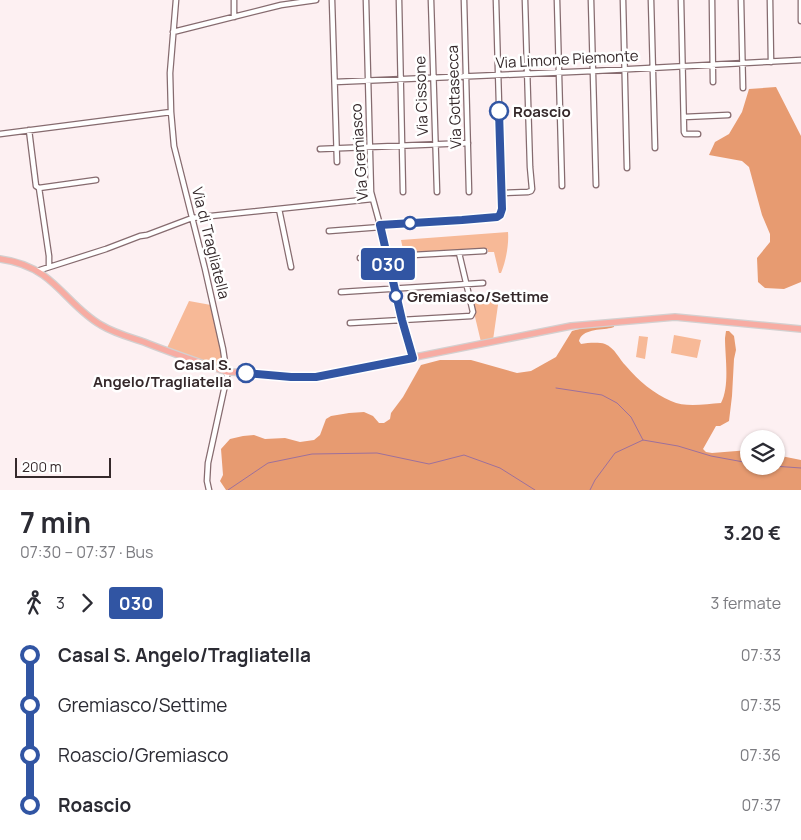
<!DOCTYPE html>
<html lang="it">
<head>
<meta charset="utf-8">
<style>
	:root { --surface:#fff; --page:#f7f7f7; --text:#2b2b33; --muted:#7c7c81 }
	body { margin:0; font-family:Manrope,sans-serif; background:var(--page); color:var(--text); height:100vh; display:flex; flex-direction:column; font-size:19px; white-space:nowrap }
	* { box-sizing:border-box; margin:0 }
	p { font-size:16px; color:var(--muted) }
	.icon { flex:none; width:28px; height:28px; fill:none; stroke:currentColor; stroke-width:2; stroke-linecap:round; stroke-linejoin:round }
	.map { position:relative; height:490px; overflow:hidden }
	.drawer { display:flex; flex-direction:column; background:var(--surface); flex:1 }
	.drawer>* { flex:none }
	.badge { padding:0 10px; border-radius:4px; font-size:18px; line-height:32px }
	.tools { position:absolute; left:740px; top:430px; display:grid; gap:10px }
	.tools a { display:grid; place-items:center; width:45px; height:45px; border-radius:50%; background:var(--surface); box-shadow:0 1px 4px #0004; font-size:25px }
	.scale { position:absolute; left:15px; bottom:12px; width:96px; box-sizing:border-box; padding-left:5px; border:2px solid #35292b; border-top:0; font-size:14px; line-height:18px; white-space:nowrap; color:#35292b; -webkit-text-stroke:4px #fff; paint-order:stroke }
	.map>.badge { position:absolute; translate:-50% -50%; box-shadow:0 0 0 2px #fff }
	.legs { display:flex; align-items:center; gap:8px; height:55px; padding:0 20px; font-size:16px }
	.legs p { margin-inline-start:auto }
	.headline { display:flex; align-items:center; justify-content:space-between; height:85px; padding:0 20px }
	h1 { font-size:28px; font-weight:700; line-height:38px }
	ul { padding:0 20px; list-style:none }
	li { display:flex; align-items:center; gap:18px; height:50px; font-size:19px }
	li i { display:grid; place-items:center; width:8px; height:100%; margin:0 6px; background:currentColor }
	li i::after { content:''; width:12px; height:12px; margin:-6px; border:4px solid; border-radius:50%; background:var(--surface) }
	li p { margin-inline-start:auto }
	li:first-child i { background:linear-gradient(#0000 50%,currentColor 0) }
	li:last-child i { background:linear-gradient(currentColor 50%,#0000 0) }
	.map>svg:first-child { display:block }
	.green { fill:#f7b997 }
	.forest { fill:#e79b71 }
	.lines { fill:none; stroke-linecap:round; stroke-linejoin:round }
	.stream { stroke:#9d709c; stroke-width:1 }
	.minor-casing { stroke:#866b6f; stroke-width:7 }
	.major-casing { stroke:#d3d0d0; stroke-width:8 }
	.minor { stroke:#fff; stroke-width:4.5 }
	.major { stroke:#f7aca3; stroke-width:5.5 }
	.line-1-casing { stroke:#fff; stroke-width:11 }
	.line-1 { stroke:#3155a3; stroke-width:8 }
	.stop-1-dot { fill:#fff; stroke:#3155a3; stroke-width:2.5 }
	.labels { text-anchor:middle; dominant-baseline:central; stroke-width:5; stroke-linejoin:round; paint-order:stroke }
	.street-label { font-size:15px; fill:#35292b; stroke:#fff }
	.stop-label { font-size:15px; font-weight:bold; fill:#35292b; stroke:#fff; text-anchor:start }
</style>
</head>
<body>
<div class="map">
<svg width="801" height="490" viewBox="0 0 801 490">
	<rect width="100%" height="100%" fill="#fdf0f2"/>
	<path class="green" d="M508 232C509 244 506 261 501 273H499L494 252H488V249L404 254 401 240Z
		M499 298 493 340 481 342 471 300Z
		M189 301 211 305 224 364 223 368 197 360 167 348Z
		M674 335 701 340 697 358 671 353Z
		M639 336 648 337 645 359 636 357Z"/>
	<path class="forest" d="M776 87 801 136V282L784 289 765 288 758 282 757 258 770 242V234L762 215 749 167 742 161 709 155 715 142 729 134 742 112 749 89Z
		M614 325V327L611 328C600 330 582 329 579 341L581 344C588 343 598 342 605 344 615 348 619 359 626 366 638 380 654 394 671 401 686 408 705 404 721 403 730 386 725 357 725 338L726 331H729L734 336 736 350 734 359 732 396 729 421 720 426H716L703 449 706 452 712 453 749 450V466H776V455L801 460V490H226L220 481 223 475 221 449 230 439 243 436 254 435 265 439 285 438 300 442 314 440 320 435 326 419 331 416 349 413 364 412 373 416 379 423H384L390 419 391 413 403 397 421 365 440 360H471L517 373 531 371 556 357 572 331 583 328Z"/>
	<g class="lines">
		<path class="stream" d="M556 388 602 395 617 403 631 417 643 440
			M773 466 801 468
			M228 490 268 463 312 454 377 453 429 464 464 455 500 468 535 490
			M590 490 595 480 615 453 643 440 678 446 711 456 749 463"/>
		<g class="minor-casing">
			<path id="minor" d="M176 0 170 73 171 112 174 146 205 269 223 349 227 376 208 463 207 481 209 490
				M332 0 337 162
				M366 0 371 192 380 225 402 320 413 358
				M399 0 403 192
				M431 0 437 192
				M464 0 469 192
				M557 0 562 186
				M591 0 596 185
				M623 0 627 168
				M651 0 655 148
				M681 0 684 132 685 134H698
				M712 0 713 82
				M741 0 743 88
				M770 0 771 62
				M801 0V21
				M234 17V0
				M173 32 281 5 316 0
				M335 82 593 71 801 60
				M684 117 728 115
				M29 130 36 186 39 188 49 256V267
				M0 134 171 112
				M320 149 468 143
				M39 188 96 180
				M502 193 528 192 531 191 532 189 530 167 525 0
				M279 209 291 267
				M380 225 466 220 496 217 501 214 502 209 496 0
				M329 231 381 227
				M360 258 484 251
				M37 271 106 249 140 236 147 235 192 218 372 199
				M341 292 483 283
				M350 323 471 316 473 312 459 253"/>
		</g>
		<g class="major-casing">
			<path id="major" d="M0 259C15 261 30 266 43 275 64 290 78 312 101 325 114 333 129 337 144 342 171 353 199 362 227 372H232L302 377 320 376 571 326 675 317 801 329"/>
		</g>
		<use href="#minor" class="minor"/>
		<use href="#major" class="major"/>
	</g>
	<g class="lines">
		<g class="line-1-casing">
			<path id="line-1" d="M246 373 291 377H316L413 358 402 320 380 225 462 220 497 217 500 215 502 209 499 111"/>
		</g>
		<use href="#line-1" class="line-1"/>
	</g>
	<g class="stop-1-dot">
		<circle cx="499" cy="111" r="9"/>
		<circle cx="410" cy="223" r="6"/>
		<circle cx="396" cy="296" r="6"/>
		<circle cx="246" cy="373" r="9"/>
	</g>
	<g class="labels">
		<g class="street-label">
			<text transform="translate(567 59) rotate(-3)">Via Limone Piemonte</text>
			<text transform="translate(421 96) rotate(-92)">Via Cissone</text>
			<text transform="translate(454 97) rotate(-92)">Via Gottasecca</text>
			<text transform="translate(359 152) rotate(-94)">Via Gremiasco</text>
			<text transform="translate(211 243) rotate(76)">Via di Tragliatella</text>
		</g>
		<g class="stop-label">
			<text x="513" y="111">Roascio</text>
			<text x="407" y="296">Gremiasco/Settime</text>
			<text x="232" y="364" text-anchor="end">Casal S.<tspan x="232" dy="17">Angelo/Tragliatella</tspan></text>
		</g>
	</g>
</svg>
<div class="tools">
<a><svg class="icon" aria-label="layers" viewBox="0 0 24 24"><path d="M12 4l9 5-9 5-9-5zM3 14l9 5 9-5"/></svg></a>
</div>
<div class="scale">200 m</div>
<b class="badge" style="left:388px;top:264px;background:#3155a3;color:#fff">030</b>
</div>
<section class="drawer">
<div class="headline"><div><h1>7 min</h1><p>07:30 – 07:37 · Bus</p></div><b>3.20 €</b></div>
<div class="legs"><svg class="icon" aria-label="walk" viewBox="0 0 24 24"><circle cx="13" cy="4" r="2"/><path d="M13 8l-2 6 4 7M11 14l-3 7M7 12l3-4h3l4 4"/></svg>3<svg class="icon" aria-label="forward" viewBox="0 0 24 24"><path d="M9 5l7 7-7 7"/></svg><b class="badge" style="background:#3155a3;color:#fff">030</b><p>3 fermate</p></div>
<ul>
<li><i style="color:#3155a3"></i><b>Casal S. Angelo/Tragliatella</b><p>07:33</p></li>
<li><i style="color:#3155a3"></i><span>Gremiasco/Settime</span><p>07:35</p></li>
<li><i style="color:#3155a3"></i><span>Roascio/Gremiasco</span><p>07:36</p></li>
<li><i style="color:#3155a3"></i><b>Roascio</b><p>07:37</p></li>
</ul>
</section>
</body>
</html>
